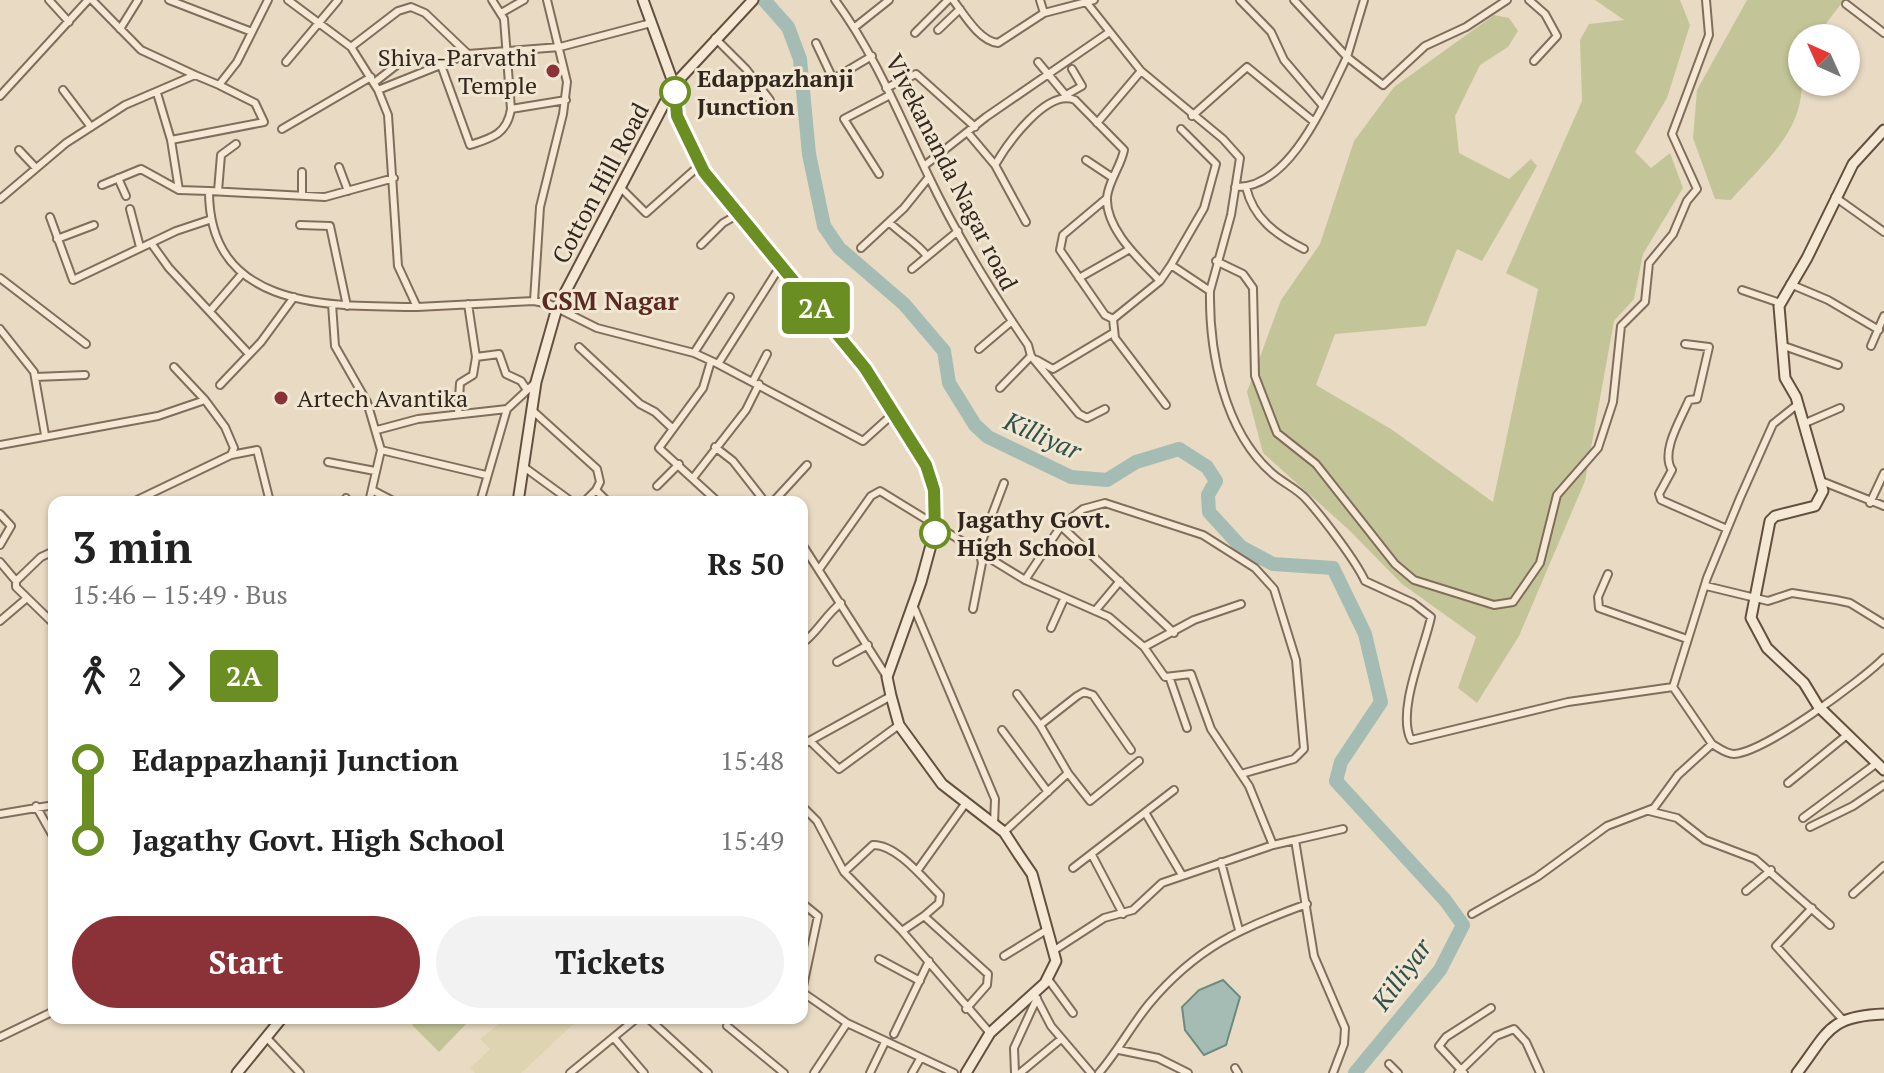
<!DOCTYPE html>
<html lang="en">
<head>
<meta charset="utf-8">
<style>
	:root { --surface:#fff; --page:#f2f2f2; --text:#222; --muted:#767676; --accent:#8a3238 }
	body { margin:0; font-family:"PT Serif",serif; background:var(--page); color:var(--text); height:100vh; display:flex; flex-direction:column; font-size:30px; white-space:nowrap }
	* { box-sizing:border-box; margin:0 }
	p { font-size:26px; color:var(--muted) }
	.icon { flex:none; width:44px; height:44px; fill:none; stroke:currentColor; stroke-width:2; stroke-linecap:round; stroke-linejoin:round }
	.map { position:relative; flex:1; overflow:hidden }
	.sheet { position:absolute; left:48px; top:496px; width:760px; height:528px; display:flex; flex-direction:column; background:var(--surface); border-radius:16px; box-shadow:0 2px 6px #0004 }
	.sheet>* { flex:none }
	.badge { padding:0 16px; border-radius:6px; font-size:28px; line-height:52px }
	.needle { width:52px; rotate:315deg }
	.fabs { position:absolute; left:1788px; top:24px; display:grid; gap:16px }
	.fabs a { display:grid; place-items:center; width:72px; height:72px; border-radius:50%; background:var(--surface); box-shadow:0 2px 6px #0004; font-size:40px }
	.map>.badge { position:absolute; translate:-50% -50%; box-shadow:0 0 0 4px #fff }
	.legs { display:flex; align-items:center; gap:12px; height:88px; padding:0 24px; font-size:26px }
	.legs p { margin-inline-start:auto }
	.overview { display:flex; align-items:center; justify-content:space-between; height:136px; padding:0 24px }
	h1 { font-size:44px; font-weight:600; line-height:60px }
	.action { display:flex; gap:16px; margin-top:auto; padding:16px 24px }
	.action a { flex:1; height:92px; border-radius:48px; background:var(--accent); color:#fff; font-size:32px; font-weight:600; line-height:92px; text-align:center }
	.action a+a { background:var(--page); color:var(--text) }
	ul { padding:0 24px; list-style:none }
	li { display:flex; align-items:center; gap:28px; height:80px; font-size:30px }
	li i { display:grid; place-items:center; width:12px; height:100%; margin:0 10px; background:currentColor }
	li i::after { content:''; width:20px; height:20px; margin:-10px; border:6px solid; border-radius:50%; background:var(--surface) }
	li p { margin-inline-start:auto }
	li:first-child i { background:linear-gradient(#0000 50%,currentColor 0) }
	li:last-child i { background:linear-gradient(currentColor 50%,#0000 0) }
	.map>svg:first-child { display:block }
	.farmland { fill:#ded4b1 }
	.green { fill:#c3c598 }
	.water { fill:#a4bcb4; stroke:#6d8980; stroke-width:2 }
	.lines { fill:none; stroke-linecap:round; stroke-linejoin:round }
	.river { stroke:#a4bcb4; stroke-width:14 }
	.street-casing { stroke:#816d5c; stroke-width:10 }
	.secondary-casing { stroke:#634f3f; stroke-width:13 }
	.street { stroke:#f5e9d5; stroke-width:6 }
	.secondary { stroke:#f5e9d5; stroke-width:9 }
	.line-1-casing { stroke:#fff; stroke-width:18 }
	.line-1 { stroke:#6b8e23; stroke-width:12 }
	.poi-dot { fill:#8a3238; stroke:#f1e6d1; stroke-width:3 }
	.stop-1-dot { fill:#fff; stroke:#6b8e23; stroke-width:4 }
	.labels { text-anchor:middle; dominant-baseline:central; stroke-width:6; stroke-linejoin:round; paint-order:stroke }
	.poi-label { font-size:24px; fill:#32271e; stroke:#f1e6d1; text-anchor:end }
	.stop-label { font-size:24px; font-weight:bold; fill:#32271e; stroke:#f1e6d1; text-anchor:start }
	.street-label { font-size:24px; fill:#32271e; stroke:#f1e6d1 }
	.neighbourhood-label { font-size:26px; font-weight:bold; fill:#5a2a22; stroke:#f1e6d1 }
	.water-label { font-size:26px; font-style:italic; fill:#2f514c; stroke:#f1e6d1 }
</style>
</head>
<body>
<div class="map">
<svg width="1884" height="1073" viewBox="0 0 1884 1073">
	<rect width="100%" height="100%" fill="#e9dbc3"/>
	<path class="farmland" d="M506 1018H580L521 1073H475L470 1068 490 1049 480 1039Z"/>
	<path class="green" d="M1595 0H1680L1690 25 1667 98 1635 152 1651 168 1670 153 1683 188 1643 254 1634 299 1614 321 1585 481 1519 636 1477 703 1458 688 1476 637 1402 584 1348 529 1263 453 1247 392 1281 300 1320 244 1354 141 1394 87 1494 15 1509 18 1518 31 1508 47 1480 65 1455 116 1459 153 1509 179 1531 159 1537 166 1482 261 1457 249 1426 326 1335 334 1316 385 1391 429 1493 502 1538 289 1506 273 1582 101 1580 40 1589 24 1624 20Z
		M1747 0H1844L1815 38H1802V54L1798 60C1815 122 1769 157 1731 200L1715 199 1693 138 1697 90Z
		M418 1018H472L439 1052 412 1025Z"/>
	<path class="water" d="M1223 980 1240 997 1226 1045 1204 1055 1185 1030 1182 1007 1199 990Z"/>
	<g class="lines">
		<path class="river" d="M764 0 788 27 800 59 809 154 824 226 839 248 904 304 944 351 949 383 975 425 988 437 1071 477 1107 480 1136 462 1179 449 1207 467 1216 481 1208 495 1209 512 1241 547 1273 564 1333 568 1365 634 1381 702 1341 762 1336 781 1445 900 1463 925 1440 970 1355 1073"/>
		<g class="street-casing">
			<path id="street" d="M49 0 69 22
				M92 0 141 50 195 75
				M169 0 252 32
				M288 0 351 47 378 90 388 115 398 266 417 307 534 301 549 304 597 328 694 353 718 364 863 441 894 413
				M492 0 504 19 511 109 566 100
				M835 0C875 54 900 117 929 177 957 236 991 291 1028 345L1031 356 1000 388
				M953 0C964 14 979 41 998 43L1044 13 1094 0
				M1040 0 1044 13
				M1240 0 1271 32 1284 60 1323 106
				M1364 0 1347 57 1383 85 1425 46 1466 27 1507 0
				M1529 0 1545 14 1557 36 1534 61
				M1087 3 1141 71 1223 139 1240 158 1231 215 1210 291
				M1846 4 1884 33
				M501 13 524 0
				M855 27 889 0
				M120 29 138 0
				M938 30 960 9
				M915 33 948 0
				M715 38 746 69 770 100
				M816 43 833 79 872 56
				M351 47 398 11 411 7 425 13 468 54
				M286 62 338 0
				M1038 62 1068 98
				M441 65 470 145C492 138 507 134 511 109
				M375 82 407 57
				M886 88 916 74 975 127
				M63 90 91 127
				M378 90 468 54 560 47 651 23
				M157 93 171 140 179 190
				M1066 95 1082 86 1072 69
				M0 96 88 0
				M1192 116 1247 67 1313 121
				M1097 123 1141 71
				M282 129 371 77
				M968 133 995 165 1026 222
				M171 140 264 122 255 103 219 85
				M19 150 35 167
				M1086 160 1113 178
				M995 165C1007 144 1047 88 1075 100L1124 150C1121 166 1109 180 1107 197 1105 229 1140 260 1160 281
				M924 166 986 117 1108 33
				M339 167 348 191
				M302 172V195
				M879 174 844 119 890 95
				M118 178 126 196
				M394 178 325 197 209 191C209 310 328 306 417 307
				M102 185 141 169 179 190 209 191
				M620 187 646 213 700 165
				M1235 187C1291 189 1326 99 1347 57L1294 0
				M1246 187C1253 218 1276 235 1304 249
				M218 191 221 155 236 144
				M1835 197 1884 232
				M1107 198 1063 235 1060 250 1105 315 1113 319
				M0 199 66 143 125 105 195 75 219 85 237 62 268 0
				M130 209 140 247
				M50 217 73 280 176 231 209 220
				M889 222C902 235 916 242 927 256
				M300 225 330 226 347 306
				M57 239 94 225
				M151 243 169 268 249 354
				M701 245 723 223 737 215
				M861 248 904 208 929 177
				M1216 261 1243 274 1253 288 1255 376 1277 433 1316 464 1395 564 1414 580 1494 605 1513 602 1540 563 1557 495 1598 448 1613 402 1621 326 1645 302 1649 263 1673 234 1687 201 1697 189 1672 134 1709 35 1706 0
				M1171 265 1204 208 1216 164 1181 129
				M912 269 958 231
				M0 278 86 344
				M1079 278 1130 249
				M1790 284 1828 300 1879 330
				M1742 290 1780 303
				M534 301 540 207 563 114 567 82 547 0
				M332 304 335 346 367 402 381 450 369 502
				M210 311 241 275
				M0 329 34 372 45 435
				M1685 344 1709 347 1697 399 1689 400C1681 419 1660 452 1672 470L1659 494 1661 500 1727 529
				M1781 345 1838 365
				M1871 346 1884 316
				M579 347 640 404 655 412 673 429
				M979 349 1012 321
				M694 353 730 297
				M1031 356 1079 414 1087 418 1105 409
				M476 357 499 354 506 374 521 381 527 390
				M1037 360 1053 369 1113 333
				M711 361 703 388 659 448 718 502
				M718 364 781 265
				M174 367 205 400
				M35 377 85 375
				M753 381 767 354
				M220 385 261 342 294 297
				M1166 405 1115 338 1113 319 1160 281 1171 265 1210 291C1209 352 1224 432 1273 474 1283 483 1298 489 1307 500 1323 518 1356 561 1365 581L1413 603 1431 617C1425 647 1396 711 1411 740L1568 702 1673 687 1707 578 1740 498 1773 424 1798 404
				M533 411 597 469 600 482 596 490 608 502
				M458 414 460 383 473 375 476 357 468 304
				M1803 424 1840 408
				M377 430 418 419 507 409
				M0 445 158 416 205 400 225 427 234 448 231 455 133 502
				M715 447 733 461 765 502
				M381 450 486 475
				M231 455 257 450 270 502
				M328 462 375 471
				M524 467 572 502
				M693 478 746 410 759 384
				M1821 481 1884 506
				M657 486 679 464
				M372 490 395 502
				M346 498 349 502
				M480 502 507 409 536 382
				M584 502 596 490
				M773 502 807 465
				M1870 503 1884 473
				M0 514 11 526 0 545
				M1061 526 1174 633
				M802 544 887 677
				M0 562 16 581 41 557 54 551
				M820 568 871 496 880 491 1025 580 1109 617 1144 647 1165 677 1191 674 1211 729 1249 786 1273 845 1295 840 1314 956 1345 1028 1344 1044 1333 1073
				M1608 574 1598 597 1599 608 1687 639
				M1025 580 1061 526 1083 509 1105 503 1203 535 1255 568 1274 589 1296 660 1304 749 1294 759 1241 774
				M16 581V587L54 624
				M1706 586 1768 601 1792 593 1836 600 1850 603 1884 624
				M913 605 995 799 994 824
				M973 609 982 563 979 549 1004 483
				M1095 611 1120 581
				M0 621 27 598
				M1051 628 1064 599
				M802 643C814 637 827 613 841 603
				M1144 647 1194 620 1241 604
				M837 662 868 645
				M1170 679 1187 728
				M1017 694 1040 725
				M1002 730 1048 792
				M810 741 839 769 899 725
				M1712 744C1719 748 1726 754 1734 754 1765 752 1861 681 1884 658
				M802 745 891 696
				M1068 773 1090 801 1139 761
				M1788 783 1847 735
				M36 806 54 838
				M802 806 817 821 844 872 902 931 990 1033
				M1649 811 1677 818 1705 840 1755 859 1830 925
				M0 814 54 805
				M1146 814 1182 875
				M1803 818 1877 763
				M1810 827 1853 806 1884 785
				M1004 832 1068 773 1040 725 1077 696 1084 692 1093 695 1131 750
				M1295 840 1343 829
				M1092 855 1123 914
				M1221 862 1239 930
				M1073 868 1174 790
				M917 871 965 804
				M844 872 873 845C896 844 924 879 940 895L939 903 924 916
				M1746 891 1771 870
				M1853 894 1884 866
				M802 903 818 916 802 991
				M1812 908 1776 946 1843 1020
				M1472 914 1537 877 1607 826 1654 808 1678 775 1712 744 1673 687
				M902 931 924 916 988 974 987 985 966 1009
				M1053 951 1104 918 1133 910 1162 883 1273 845
				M1004 956 1048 929
				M879 959 920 981
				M1048 979 1073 1013
				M802 992 847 1023 954 1073
				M1037 999 1051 1026 1091 1073
				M648 1018 708 1073
				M727 1026 784 1073
				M894 1034 929 961
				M0 1037 54 1011
				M267 1038 300 1073
				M614 1038 644 1073
				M1119 1050 1158 1058 1188 1073
				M1389 1064 1398 1073
				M1235 1068 1238 1073
				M570 1073 637 1018
				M814 1073 847 1023
				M870 1073 885 1042
				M912 1073 920 1059
				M1015 1073 1014 1048 1037 998
				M1020 1073 1061 1039
				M1099 1073C1118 1051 1131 1026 1149 1004 1196 948 1240 928 1307 904
				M1458 1073 1496 1036 1514 1029 1526 1042 1540 1073
				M1464 1073 1439 1046 1446 1037 1491 1008"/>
		</g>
		<g class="secondary-casing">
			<path id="secondary" d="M643 0 674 85 677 116 700 165 865 368 926 465 934 490 937 523 921 582 887 677 891 696 899 725 942 784 1004 832 1019 855 1032 874 1056 961 1045 983 990 1033 966 1073
				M1884 130 1853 164 1807 258 1779 306 1785 378 1796 397 1823 491 1815 506 1775 516 1770 521 1751 618 1767 648 1804 683 1818 706 1884 770
				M518 502 536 382 557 308 674 85 753 0
				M237 1073 282 1018
				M1797 1073C1828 1033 1827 1016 1884 1014"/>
		</g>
		<use href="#street" class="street"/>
		<use href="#secondary" class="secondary"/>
	</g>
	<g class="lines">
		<g class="line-1-casing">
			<path id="line-1" d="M675 92 677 116 704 172 865 368 926 465 934 490 935 533"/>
		</g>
		<use href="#line-1" class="line-1"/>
	</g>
	<g class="poi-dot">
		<circle cx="553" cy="71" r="8"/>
		<circle cx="281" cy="398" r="8"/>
	</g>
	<g class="stop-1-dot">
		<circle cx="675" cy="92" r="14"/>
		<circle cx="935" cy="533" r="14"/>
	</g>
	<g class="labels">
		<g class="poi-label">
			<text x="537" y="57">Shiva-Parvathi<tspan x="537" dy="28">Temple</tspan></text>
			<text x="297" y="398" text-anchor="start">Artech Avantika</text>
		</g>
		<g class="stop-label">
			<text x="697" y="78">Edappazhanji<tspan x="697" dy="28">Junction</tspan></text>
			<text x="957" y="519">Jagathy Govt.<tspan x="957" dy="28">High School</tspan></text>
		</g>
		<g class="street-label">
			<text transform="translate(952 172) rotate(63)">Vivekananda Nagar road</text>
			<text transform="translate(600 183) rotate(-62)">Cotton Hill Road</text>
		</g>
		<g class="neighbourhood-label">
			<text x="610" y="300">CSM Nagar</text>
		</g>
		<g class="water-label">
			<text transform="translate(1043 435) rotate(24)">Killiyar</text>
			<text transform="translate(1401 974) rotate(-54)">Killiyar</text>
		</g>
	</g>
</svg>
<div class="fabs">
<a><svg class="needle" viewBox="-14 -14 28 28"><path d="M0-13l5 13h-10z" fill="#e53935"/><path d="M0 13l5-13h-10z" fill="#767676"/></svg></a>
</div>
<b class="badge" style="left:816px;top:308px;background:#6b8e23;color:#fff">2A</b>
<section class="sheet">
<div class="overview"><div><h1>3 min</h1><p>15:46 – 15:49 · Bus</p></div><b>Rs 50</b></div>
<div class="legs"><svg class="icon" aria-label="walk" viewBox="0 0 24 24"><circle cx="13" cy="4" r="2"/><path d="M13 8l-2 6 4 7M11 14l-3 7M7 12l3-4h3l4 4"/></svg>2<svg class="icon" aria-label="forward" viewBox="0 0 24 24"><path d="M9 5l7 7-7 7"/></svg><b class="badge" style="background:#6b8e23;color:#fff">2A</b></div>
<ul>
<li><i style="color:#6b8e23"></i><b>Edappazhanji Junction</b><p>15:48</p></li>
<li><i style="color:#6b8e23"></i><b>Jagathy Govt. High School</b><p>15:49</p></li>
</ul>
<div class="action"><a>Start</a><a>Tickets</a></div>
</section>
</div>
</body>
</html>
